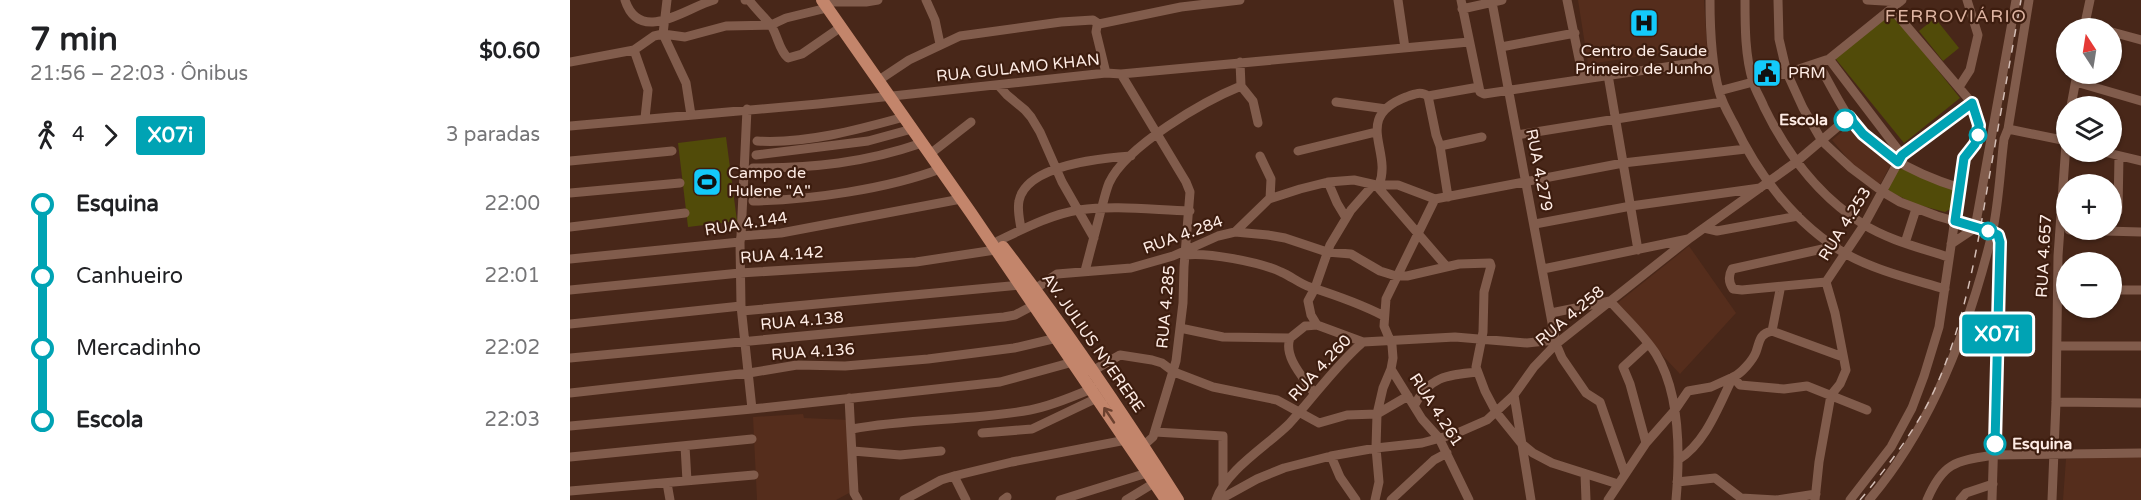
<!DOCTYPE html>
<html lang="pt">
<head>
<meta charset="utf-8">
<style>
	:root { --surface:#fff; --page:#f6f6f6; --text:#202124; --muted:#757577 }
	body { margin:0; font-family:"Varela Round",sans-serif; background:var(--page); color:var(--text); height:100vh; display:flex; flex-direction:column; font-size:22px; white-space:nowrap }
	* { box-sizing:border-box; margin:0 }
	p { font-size:20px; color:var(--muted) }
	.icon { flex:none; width:33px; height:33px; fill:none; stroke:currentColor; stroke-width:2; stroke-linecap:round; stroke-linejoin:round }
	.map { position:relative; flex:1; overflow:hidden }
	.side { display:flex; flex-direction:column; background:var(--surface); width:570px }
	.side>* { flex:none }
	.badge { padding:0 12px; border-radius:4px; font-size:21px; line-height:39px }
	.needle { width:39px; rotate:348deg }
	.controls { position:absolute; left:1486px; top:18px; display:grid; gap:12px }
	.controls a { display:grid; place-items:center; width:66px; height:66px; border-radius:50%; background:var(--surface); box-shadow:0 2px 4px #0004; font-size:30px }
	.map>.badge { position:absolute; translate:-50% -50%; box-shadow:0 0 0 3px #fff }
	.legs { display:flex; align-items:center; gap:9px; height:66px; padding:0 30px; font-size:20px }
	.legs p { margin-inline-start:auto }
	.overview { display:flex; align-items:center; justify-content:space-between; height:102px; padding:0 30px }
	h1 { font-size:33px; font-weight:800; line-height:45px }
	ul { padding:0 30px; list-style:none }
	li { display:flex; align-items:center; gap:21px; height:72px; font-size:22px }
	li i { display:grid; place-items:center; width:9px; height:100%; margin:0 8px; background:currentColor }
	li i::after { content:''; width:15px; height:15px; margin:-8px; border:4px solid; border-radius:50%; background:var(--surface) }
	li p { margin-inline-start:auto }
	li:first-child i { background:linear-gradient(#0000 50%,currentColor 0) }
	li:last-child i { background:linear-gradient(currentColor 50%,#0000 0) }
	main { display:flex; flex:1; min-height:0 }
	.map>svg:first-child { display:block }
	.built { fill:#552d1c }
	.green { fill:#514b09 }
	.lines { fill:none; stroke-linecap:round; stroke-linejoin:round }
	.minor { stroke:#815c4c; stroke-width:9 }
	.major { stroke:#c3856b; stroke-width:12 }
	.rail { stroke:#d5bfb7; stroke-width:1.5; stroke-dasharray:8 8; stroke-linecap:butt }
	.oneway { stroke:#6c412f }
	.line-1-casing { stroke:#fff; stroke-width:14 }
	.line-1 { stroke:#00a3b4; stroke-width:9 }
	.stop-1-dot { fill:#fff; stroke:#00a3b4; stroke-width:3 }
	.labels { text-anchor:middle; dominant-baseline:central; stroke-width:4.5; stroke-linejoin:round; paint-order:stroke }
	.poi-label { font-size:16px; fill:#feece5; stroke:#3d1d0f; text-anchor:start }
	.street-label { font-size:16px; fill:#feece5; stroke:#3d1d0f }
	.stop-label { font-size:16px; font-weight:bold; fill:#feece5; stroke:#3d1d0f; text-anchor:end }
	.neighbourhood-label { font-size:18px; letter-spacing:1.5px; fill:#deb4a2; stroke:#3d1d0f }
</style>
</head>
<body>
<main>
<section class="side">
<div class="overview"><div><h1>7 min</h1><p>21:56 – 22:03 · Ônibus</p></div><b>$0.60</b></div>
<div class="legs"><svg class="icon" aria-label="walk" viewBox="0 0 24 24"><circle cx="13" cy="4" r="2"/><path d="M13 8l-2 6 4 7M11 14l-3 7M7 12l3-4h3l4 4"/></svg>4<svg class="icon" aria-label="forward" viewBox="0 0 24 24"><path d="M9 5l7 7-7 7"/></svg><b class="badge" style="background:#00a3b4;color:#fff">X07i</b><p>3 paradas</p></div>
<ul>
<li><i style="color:#00a3b4"></i><b>Esquina</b><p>22:00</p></li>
<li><i style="color:#00a3b4"></i><span>Canhueiro</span><p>22:01</p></li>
<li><i style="color:#00a3b4"></i><span>Mercadinho</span><p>22:02</p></li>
<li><i style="color:#00a3b4"></i><b>Escola</b><p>22:03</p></li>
</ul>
</section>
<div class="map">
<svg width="1571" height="500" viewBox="0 0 1571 500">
	<rect width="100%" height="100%" fill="#482719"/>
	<path class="built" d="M1008 0H1134L1137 47 1018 64Z
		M1279 126 1321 164 1311 183 1308 184 1284 166 1262 140Z
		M1119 246 1166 313 1110 374 1045 305Z
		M233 414 234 418 280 420 279 493 266 500H187L183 417Z
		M1571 456V500H1493L1496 459Z"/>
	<path class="green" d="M1322 13 1390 98 1334 143 1265 58Z
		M1365 18 1389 48 1373 61 1349 31Z
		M156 137 167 221 118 227 108 143Z
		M1332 168 1380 186 1384 192 1380 209 1375 212 1345 204 1319 191 1317 187 1328 169 1330 170Z"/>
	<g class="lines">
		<path class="minor" d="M55 0C70 46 117 7 144 0
			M97 0 93 34 116 83 121 115
			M175 0H179C186 10 196 18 202 27 208 37 209 50 218 58L232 54 271 27
			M356 0 365 20 370 44
			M828 0 835 48
			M891 0 909 87 910 92 914 94 1143 60
			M997 0 1013 78
			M1140 0C1140 30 1141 61 1149 91 1152 103 1158 113 1164 124 1188 175 1226 225 1276 254 1307 271 1342 279 1375 289
			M1175 0C1175 27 1175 56 1183 82 1185 90 1191 99 1194 107 1217 154 1248 196 1293 224 1318 240 1351 248 1378 257
			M1208 0 1209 39 1217 73 1233 108 1252 141 1281 168 1313 192 1330 202 1367 216 1422 232 1428 235 1430 242 1422 500
			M1297 0 1330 2
			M254 2H296L308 0
			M922 2 986 344 992 358 1016 393 1030 402 1055 474
			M892 9 932 0
			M1515 21 1532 28
			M529 24 527 26 526 32 536 73
			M1514 28 1520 0
			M1542 32 1571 40
			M931 47 1005 33
			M64 50 78 90 75 118
			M1259 59 1332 155
			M0 62 64 50 84 36 93 34 115 37 156 26 201 25 216 18 257 8
			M670 62 671 86 683 101 688 123
			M1248 63C1258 81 1267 99 1278 116 1303 154 1348 175 1390 188
			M551 74 616 182 620 192 614 267 613 303 606 361 583 437 574 445
			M1038 75 1068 250
			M309 80 339 60 390 36 491 22 523 20 529 24 611 7 670 0
			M1506 82 1571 101
			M428 85 437 95 455 110 461 117 470 132 492 182 524 238
			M1389 87 1400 70 1408 35 1397 0
			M1149 91 1217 73 1259 59 1332 0
			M858 96 866 135 870 146 878 197
			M766 102 816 109
			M1501 106 1507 74
			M0 126 248 104 536 73 551 74 899 42
			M1438 129 1497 141
			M947 135 1152 102
			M187 141C235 144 287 130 334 117
			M870 146 912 137
			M728 151 806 132
			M1534 152 1571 161
			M360 154 401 122
			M186 155 298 141 342 129
			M690 156 701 179 700 199
			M0 161 102 151
			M183 168C244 168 294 163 352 143
			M758 182 767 203 776 218
			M806 185 876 266
			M809 185C823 151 782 118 836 97 844 94 851 91 858 96L909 87
			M0 193 110 183
			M183 201C240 200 317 189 370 169
			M1548 211 1549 156
			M965 224 1061 206 1190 188
			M0 227 115 213
			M1134 228 1147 231 1228 216
			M451 229C450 221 447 210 449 201 456 165 532 158 561 156
			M1499 230 1571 232
			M665 232 698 235 715 238 757 252 781 254 810 271 826 276H837L889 264 920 263 921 266 914 292 913 332 906 367 915 391 926 412 951 443 963 453 982 463 1048 484
			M171 236 177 109
			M428 241C453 229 482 214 509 210 545 205 584 210 620 211
			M170 242 171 306 182 409
			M1335 243 1346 209
			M1381 244 1405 228 1446 0
			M615 255C637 252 690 262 711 272 721 276 730 284 740 287 765 295 789 303 814 316
			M0 259 170 242 171 236 211 233 391 199
			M973 269 1118 239
			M515 271C520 252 525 233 530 214 533 204 535 193 539 183 556 146 634 101 671 86
			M1256 282 1172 290 1163 289C1159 283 1158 276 1162 269L1266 246
			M465 289 487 274 561 268 603 256 648 236 665 232 699 199 730 189 758 182 784 180 806 185H828L865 199 1053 163 1176 149
			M0 290 170 273 346 262 425 250
			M1542 290H1571
			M172 311 451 285
			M981 313 1040 301C1055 318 1074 335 1086 354 1110 393 1110 455 1106 500
			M0 324 171 306
			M747 325 741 315 738 301 745 288 760 245 781 210 803 185
			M610 328 653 337 720 338 735 326 747 325 793 342
			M1202 331 1273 357
			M1202 331 1210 290
			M720 338C713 357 734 378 744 393
			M1487 346H1571
			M0 358 434 317 445 315 464 305
			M821 369 852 419 869 438 899 500
			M524 370 550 355 582 360 592 363 604 372 643 387 707 400 749 423 777 415 807 414 838 396
			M0 393 179 373 227 365 275 366 358 359 444 348 487 338
			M944 395 961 500
			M279 398 284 493 288 500
			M1486 402 1571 403
			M844 406C859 377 876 375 907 372
			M0 426 182 409 430 382 503 362
			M282 429C341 418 401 421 460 410 481 406 502 397 521 389
			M585 432 653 436V485
			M412 433 462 429 527 398
			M1076 443 1060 384 1053 367 1078 344
			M115 446 117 481
			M283 451 330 455 371 451
			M761 456 770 477 786 500
			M0 457 182 439
			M1108 460C1136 443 1149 405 1163 377 1171 374 1183 360 1186 352 1190 341 1189 334 1202 331
			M1015 474 1016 500
			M384 476 396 500
			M1107 482 1145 478 1171 498 1206 500
			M97 483 100 500
			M0 491 184 475
			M334 500 371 480 384 476 442 462 556 440
			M433 500 437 497
			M490 500 577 473
			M556 500 584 483
			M646 500C656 470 697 446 719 424 744 397 765 366 793 342L885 337 957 343 985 340
			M649 500 687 479 714 468 761 456 806 448 852 443 885 434 917 420 944 395 964 367 986 344 1120 238 1226 162 1279 117
			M805 500 809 482 806 448 807 414 813 388 821 369 823 358 822 345 814 326 816 299 865 199
			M821 500 864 460 877 453
			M1038 500 1076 443 1105 410 1118 391 1141 387 1163 377 1170 385 1214 389 1237 386 1297 410
			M1207 500 1246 494
			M1245 500 1249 462 1261 395 1270 384 1276 370 1265 313 1256 282 1294 225 1332 155 1385 113 1402 103
			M1280 500 1321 447 1342 408 1354 376 1369 327 1394 158 1398 151 1405 144 1408 135 1409 125 1402 103 1322 9
			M1299 500C1363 425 1399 328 1422 234 1429 203 1430 170 1434 139L1438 129 1459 0
			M1357 500C1373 462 1386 461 1424 455L1571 453
			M1390 500 1396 493 1423 484
			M1482 500 1486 402 1488 256 1497 130"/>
		<path class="major" d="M252 0 401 213 596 500
			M433 247C497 330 552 412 608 500"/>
		<path class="rail" d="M1290 500C1316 469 1347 428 1364 391 1394 325 1406 255 1418 184 1429 123 1440 61 1451 0"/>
	</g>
	<defs><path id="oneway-shaft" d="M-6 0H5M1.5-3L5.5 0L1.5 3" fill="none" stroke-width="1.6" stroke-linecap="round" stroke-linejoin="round" transform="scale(1.5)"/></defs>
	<use class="oneway" href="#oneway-shaft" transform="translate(539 415) rotate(-124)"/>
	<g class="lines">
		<g class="line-1-casing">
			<path id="line-1" d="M1275 120 1279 117 1293 134 1328 162 1332 155 1402 103 1409 125 1408 135 1405 144 1394 158 1385 221 1422 232 1428 235 1430 242 1425 444"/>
		</g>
		<use href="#line-1" class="line-1"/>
	</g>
	<defs>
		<g id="hospital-square" transform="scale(1.5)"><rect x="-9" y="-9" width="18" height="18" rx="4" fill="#13cafb" stroke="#3d1d0f"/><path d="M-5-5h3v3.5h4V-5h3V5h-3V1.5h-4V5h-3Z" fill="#111"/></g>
		<g id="civic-square" transform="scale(1.5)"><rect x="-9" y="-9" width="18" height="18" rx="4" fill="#13cafb" stroke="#3d1d0f"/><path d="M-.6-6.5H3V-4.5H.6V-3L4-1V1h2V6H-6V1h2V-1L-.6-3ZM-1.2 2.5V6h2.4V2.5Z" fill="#111"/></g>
		<g id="stadium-square" transform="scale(1.5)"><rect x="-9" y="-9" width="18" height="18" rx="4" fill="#13cafb" stroke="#3d1d0f"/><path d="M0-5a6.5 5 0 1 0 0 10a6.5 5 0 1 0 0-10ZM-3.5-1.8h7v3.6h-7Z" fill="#111"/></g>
	</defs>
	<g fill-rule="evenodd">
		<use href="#hospital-square" x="1074" y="23"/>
		<use href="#civic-square" x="1197" y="73"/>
		<use href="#stadium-square" x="137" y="182"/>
	</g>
	<g class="stop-1-dot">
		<circle cx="1275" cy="120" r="10"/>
		<circle cx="1408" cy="135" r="8"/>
		<circle cx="1418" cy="231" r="8"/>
		<circle cx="1425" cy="444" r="10"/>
	</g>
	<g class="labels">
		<g class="poi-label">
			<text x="1074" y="51" text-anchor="middle">Centro de Saude<tspan x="1074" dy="18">Primeiro de Junho</tspan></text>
			<text x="1218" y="73">PRM</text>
			<text x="158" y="173">Campo de<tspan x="158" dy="18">Hulene "A"</tspan></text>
		</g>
		<g class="street-label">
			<text transform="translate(448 68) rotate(-6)">RUA GULAMO KHAN</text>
			<text transform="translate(969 170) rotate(79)">RUA 4.279</text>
			<text transform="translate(176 224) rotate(-9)">RUA 4.144</text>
			<text transform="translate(1275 224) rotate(-58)">RUA 4.253</text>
			<text transform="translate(613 235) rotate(-20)">RUA 4.284</text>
			<text transform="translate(212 255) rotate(-4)">RUA 4.142</text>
			<text transform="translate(1474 256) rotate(-87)">RUA 4.657</text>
			<text transform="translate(596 307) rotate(-85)">RUA 4.285</text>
			<text transform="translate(1000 316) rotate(-40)">RUA 4.258</text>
			<text transform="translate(232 321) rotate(-5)">RUA 4.138</text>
			<text transform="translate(523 343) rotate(55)">AV. JULIUS NYERERE</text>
			<text transform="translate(243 352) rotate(-4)">RUA 4.136</text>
			<text transform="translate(750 368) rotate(-47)">RUA 4.260</text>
			<text transform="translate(866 410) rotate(57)">RUA 4.261</text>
		</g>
		<g class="stop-label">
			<text x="1258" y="120">Escola</text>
			<text x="1442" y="444" text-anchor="start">Esquina</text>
		</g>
		<g class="neighbourhood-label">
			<text x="1386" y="16">FERROVIÁRIO</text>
		</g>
	</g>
</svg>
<div class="controls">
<a><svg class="needle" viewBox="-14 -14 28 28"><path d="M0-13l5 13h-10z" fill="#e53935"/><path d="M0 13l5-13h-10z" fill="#757577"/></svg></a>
<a><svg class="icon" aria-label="layers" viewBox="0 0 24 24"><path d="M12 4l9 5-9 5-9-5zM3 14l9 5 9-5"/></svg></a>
<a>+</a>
<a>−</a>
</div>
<b class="badge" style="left:1427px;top:334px;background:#00a3b4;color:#fff">X07i</b>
</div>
</main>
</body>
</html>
